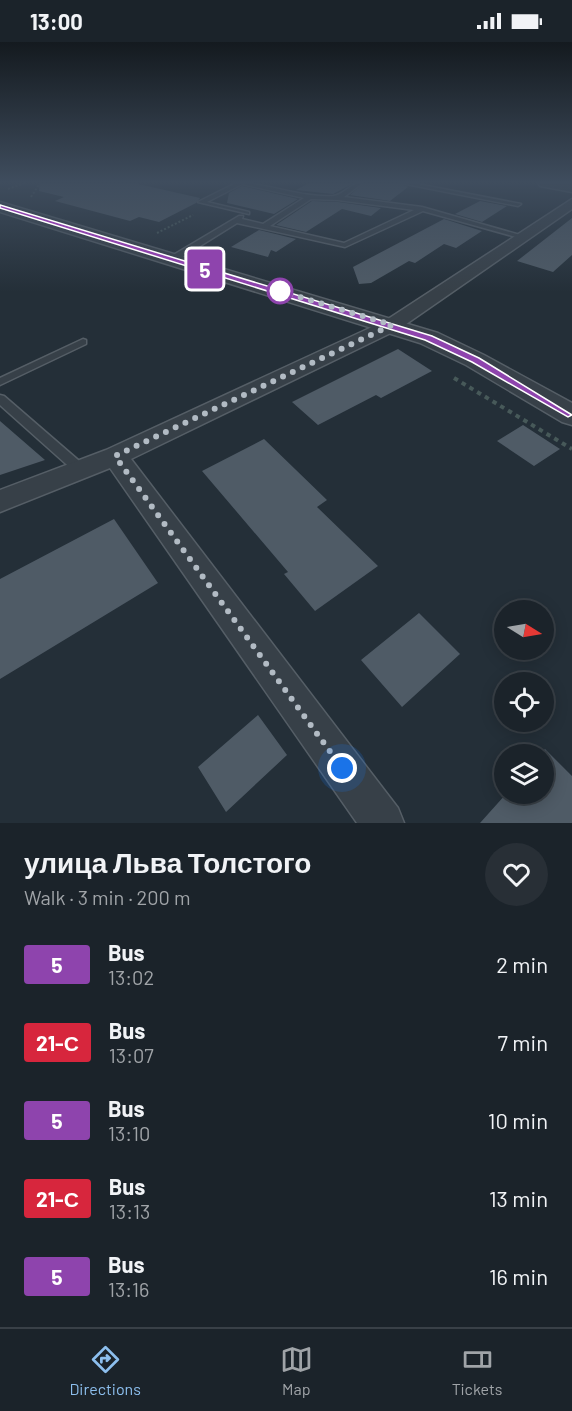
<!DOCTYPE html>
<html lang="en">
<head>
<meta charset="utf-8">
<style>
	:root { --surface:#1b232a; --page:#282f36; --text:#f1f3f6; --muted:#a0a4a8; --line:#394047; --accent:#8dbfee }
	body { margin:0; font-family:Barlow,sans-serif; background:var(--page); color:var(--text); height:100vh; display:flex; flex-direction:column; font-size:22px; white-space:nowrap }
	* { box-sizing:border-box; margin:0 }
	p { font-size:20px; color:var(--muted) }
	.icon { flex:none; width:33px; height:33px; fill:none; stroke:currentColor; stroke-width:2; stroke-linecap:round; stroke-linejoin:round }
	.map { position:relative; height:781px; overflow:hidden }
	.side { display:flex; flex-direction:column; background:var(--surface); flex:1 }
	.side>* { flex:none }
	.badge { padding:0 12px; border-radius:4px; font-size:21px; line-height:39px }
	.needle { width:39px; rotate:101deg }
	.tools { position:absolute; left:494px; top:558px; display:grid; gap:12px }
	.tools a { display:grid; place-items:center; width:60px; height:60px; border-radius:50%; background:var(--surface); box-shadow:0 3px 15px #0003,0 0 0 2px var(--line); font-size:30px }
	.you { position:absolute; width:30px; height:30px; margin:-15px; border:4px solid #fff; border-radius:50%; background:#1a73e8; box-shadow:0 0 0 9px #1a73e833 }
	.map>.badge { position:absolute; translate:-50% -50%; box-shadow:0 0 0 3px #fff }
	.round { display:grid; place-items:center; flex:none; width:63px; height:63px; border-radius:32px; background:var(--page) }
	.head { display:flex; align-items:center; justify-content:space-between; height:102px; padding:0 24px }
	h1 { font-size:28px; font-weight:600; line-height:45px }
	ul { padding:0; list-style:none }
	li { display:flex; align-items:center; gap:18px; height:78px; padding:0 24px }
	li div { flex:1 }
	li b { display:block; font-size:22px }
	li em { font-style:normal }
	li .badge { min-width:66px; font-weight:700; text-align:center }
	.status { display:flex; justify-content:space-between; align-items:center; height:42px; padding:0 30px; background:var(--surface); direction:ltr }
	.status svg { height:16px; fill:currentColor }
	.tabs { display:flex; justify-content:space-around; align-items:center; height:84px; border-top:2px solid var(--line); background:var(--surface); font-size:16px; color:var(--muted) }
	.tabs a { display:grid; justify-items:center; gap:3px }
	.tabs .selected { color:var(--accent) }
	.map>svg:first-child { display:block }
	.building { fill:#4f5b66 }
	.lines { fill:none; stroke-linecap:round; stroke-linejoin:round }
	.service-casing { stroke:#555e66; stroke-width:3 }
	.minor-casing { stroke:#555e66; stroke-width:3 }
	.tertiary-casing { stroke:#555e66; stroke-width:3 }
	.path-far1 { stroke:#475959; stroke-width:2; stroke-dasharray:2 2; stroke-linecap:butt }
	.path { stroke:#475959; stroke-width:4; stroke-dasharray:4.5 4.5; stroke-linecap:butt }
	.service { fill:#374048; fill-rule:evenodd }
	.minor { fill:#374048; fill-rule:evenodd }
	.tertiary { fill:#374048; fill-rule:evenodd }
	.line { fill:#8e44ad; stroke:#fff; stroke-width:1.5 }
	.walk { stroke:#b2bbc4; stroke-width:6; stroke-dasharray:0 10.8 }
	.stop-dot { fill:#fff; stroke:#8e44ad; stroke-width:3 }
</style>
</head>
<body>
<div class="status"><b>13:00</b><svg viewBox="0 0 49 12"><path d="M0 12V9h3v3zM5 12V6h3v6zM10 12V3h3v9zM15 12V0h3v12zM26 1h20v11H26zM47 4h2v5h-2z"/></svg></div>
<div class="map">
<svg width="572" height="781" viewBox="0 0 572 781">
	<rect width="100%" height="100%" fill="#242f38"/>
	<path class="building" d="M40 141H134L200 156 196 161 159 180 139 175 130 179 55 159 64 155 39 149Z
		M309 141H354L333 152 296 148Z
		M364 141H399L408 145 390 159 350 153Z
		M242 144 298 157 274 172 227 161 229 151Z
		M312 159 338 160 381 166 371 174 342 167 306 190 276 183Z
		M480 159 507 164 482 180 455 172Z
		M572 176V213L553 230 517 219Z
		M444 177 482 189 456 206 444 202 415 221 409 219 371 241 359 242 353 225Z
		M259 188 296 197 276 210 271 208 268 215 231 205Z
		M398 307 432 329 381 356 376 353 318 383 292 360Z
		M0 379 45 418 0 433Z
		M523 383 560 407 534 424 497 399Z
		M264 397 327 458 317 465 378 524 315 569 284 532 288 530 202 429Z
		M114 477 158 541 0 637V537Z
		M419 571 460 612 402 665 361 618Z
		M258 673 287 713 226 770 198 725Z
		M545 707 572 734V781H480L506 752H543V712H540Z"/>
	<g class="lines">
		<g class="service-casing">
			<path id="service" d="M236 141C269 141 300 156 333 154 344 153 350 141 362 141L344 155 422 165 527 195 523 197 423 169 345 205 237 181 176 219H170V215L239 174H243L242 177 263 182 304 156 242 142 207 160 249 170V172L198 160ZM311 157 338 158 414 168 344 201 270 184Z
				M401 141H412L521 162 518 164Z
				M83 297 86 298V302L0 343V336Z
				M0 353 4 354 85 424 86 427 85 430H75L0 363Z"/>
		</g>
		<g class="minor-casing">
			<path id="minor" d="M538 141 572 142V150L540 144Z
				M572 157V167L399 287 131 417 398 766 404 781H357L110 426 0 470V448L106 408 385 279Z"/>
		</g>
		<g class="tertiary-casing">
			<path id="tertiary" d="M0 160 438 291 484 313 572 361V383L562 380 466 323 420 301 0 170Z"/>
		</g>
		<path class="path-far1" d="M8 147 25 141
			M31 155 40 141
			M157 191 193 173"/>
		<path class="path" d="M454 336 572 407"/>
		<use href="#service" class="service"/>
		<use href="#minor" class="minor"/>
		<use href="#tertiary" class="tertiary"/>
	</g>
	<linearGradient id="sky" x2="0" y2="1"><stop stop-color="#141a1f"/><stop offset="0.56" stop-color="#3f4d5e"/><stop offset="1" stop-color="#3f4d5e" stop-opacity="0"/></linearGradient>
	<rect width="572" height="250" fill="url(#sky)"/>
	<path class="line" d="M0 163 432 294 479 316 572 373 568 375 472 320 425 298 0 166Z"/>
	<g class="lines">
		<path class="walk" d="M280 249 392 283 115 414 342 726"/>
	</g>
	<circle class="stop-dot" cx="280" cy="249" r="12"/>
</svg>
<div class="tools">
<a><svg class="needle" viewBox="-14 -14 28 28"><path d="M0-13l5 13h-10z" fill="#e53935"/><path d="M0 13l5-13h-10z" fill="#a0a4a8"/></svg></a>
<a><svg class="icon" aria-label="locate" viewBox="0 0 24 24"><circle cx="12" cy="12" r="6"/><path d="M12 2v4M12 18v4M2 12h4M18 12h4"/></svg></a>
<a><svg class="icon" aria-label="layers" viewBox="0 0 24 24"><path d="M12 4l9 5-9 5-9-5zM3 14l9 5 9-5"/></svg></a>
</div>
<div class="you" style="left:342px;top:726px"></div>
<b class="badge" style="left:205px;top:227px;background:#8e44ad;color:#fff">5</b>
</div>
<section class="side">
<div class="head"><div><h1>улица Льва Толстого</h1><p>Walk · 3 min · 200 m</p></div><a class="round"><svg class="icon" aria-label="heart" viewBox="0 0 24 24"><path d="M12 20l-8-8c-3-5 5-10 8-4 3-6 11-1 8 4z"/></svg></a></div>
<ul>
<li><span class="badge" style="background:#8e44ad;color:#fff">5</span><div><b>Bus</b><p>13:02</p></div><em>2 min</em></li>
<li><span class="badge" style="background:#d7263d;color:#fff">21-С</span><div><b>Bus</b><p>13:07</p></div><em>7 min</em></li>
<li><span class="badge" style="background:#8e44ad;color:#fff">5</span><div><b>Bus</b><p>13:10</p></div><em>10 min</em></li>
<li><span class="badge" style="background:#d7263d;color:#fff">21-С</span><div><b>Bus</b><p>13:13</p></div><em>13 min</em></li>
<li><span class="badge" style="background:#8e44ad;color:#fff">5</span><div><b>Bus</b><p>13:16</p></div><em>16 min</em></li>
</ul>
</section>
<nav class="tabs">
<a class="selected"><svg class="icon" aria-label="directions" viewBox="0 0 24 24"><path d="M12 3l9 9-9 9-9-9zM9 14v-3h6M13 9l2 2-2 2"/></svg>Directions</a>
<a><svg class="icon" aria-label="map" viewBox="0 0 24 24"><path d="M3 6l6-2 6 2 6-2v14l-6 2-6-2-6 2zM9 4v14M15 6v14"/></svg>Map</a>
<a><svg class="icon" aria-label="tickets" viewBox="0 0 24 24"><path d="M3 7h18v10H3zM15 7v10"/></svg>Tickets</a>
</nav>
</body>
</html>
